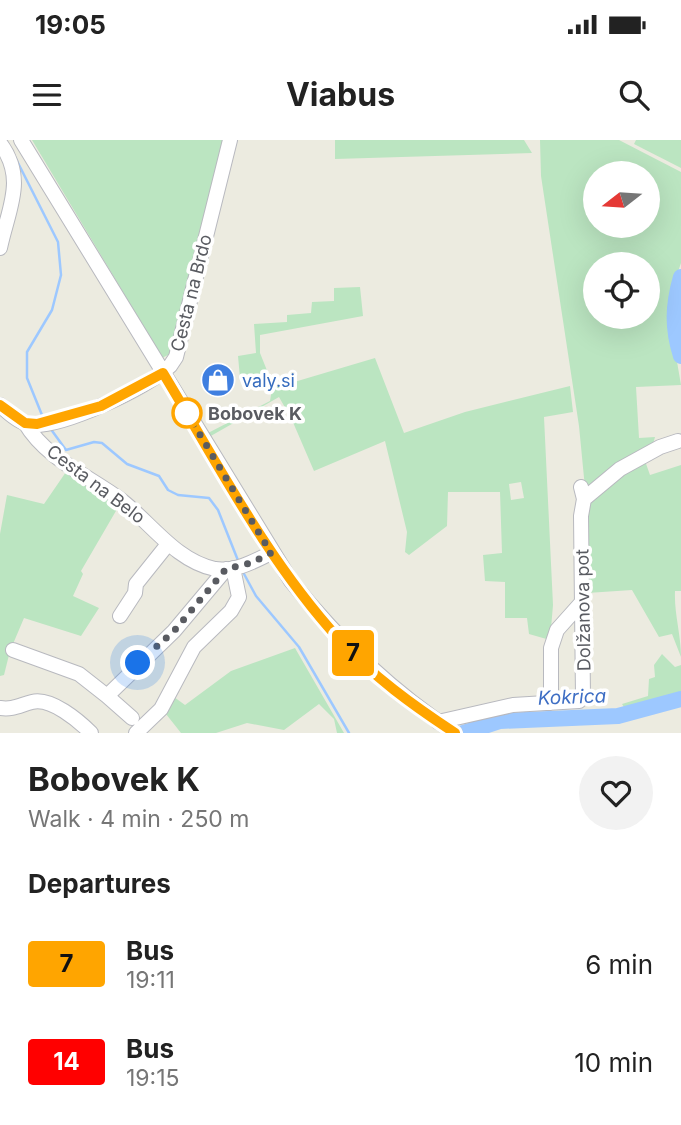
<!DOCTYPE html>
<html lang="en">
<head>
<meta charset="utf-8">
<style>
	:root { --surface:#fff; --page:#f2f2f2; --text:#222; --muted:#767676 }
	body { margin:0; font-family:Inter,sans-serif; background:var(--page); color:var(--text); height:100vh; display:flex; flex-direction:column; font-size:26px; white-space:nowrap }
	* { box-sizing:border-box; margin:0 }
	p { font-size:23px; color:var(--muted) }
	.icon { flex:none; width:38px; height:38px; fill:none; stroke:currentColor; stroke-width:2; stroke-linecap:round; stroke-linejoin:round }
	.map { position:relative; height:593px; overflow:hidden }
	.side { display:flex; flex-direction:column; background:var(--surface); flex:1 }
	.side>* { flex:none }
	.badge { padding:0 14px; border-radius:5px; font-size:24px; line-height:46px }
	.needle { width:46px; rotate:253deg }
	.fabs { position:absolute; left:583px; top:21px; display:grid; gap:14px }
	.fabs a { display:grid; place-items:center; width:77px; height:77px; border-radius:50%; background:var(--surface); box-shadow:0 7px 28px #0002; font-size:35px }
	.you { position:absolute; width:35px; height:35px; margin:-18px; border:5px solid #fff; border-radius:50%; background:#1a73e8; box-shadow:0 0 0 10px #1a73e833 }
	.map>.badge { position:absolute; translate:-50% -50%; box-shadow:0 0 0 4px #fff }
	h2 { padding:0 28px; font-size:26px; line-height:63px }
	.round { display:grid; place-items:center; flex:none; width:74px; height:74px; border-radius:37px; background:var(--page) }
	.headline { display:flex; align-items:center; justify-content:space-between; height:119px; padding:0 28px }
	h1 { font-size:33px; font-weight:700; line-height:52px }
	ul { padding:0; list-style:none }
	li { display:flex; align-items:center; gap:21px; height:98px; padding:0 28px }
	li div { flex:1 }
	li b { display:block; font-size:26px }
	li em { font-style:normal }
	li .badge { min-width:77px; font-weight:700; text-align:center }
	.status { display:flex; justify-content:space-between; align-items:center; height:49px; padding:0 35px; background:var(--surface); direction:ltr }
	.status svg { height:19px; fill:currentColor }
	header { display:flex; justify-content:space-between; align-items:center; height:91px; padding:0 28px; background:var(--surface); font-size:32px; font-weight:700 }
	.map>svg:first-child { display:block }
	.green { fill:#bbe5c1; fill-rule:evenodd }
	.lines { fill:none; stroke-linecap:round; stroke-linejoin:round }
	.stream { stroke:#9dc8ff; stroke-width:2.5 }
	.river { stroke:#9dc8ff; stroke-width:16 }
	.minor-casing { stroke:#b8b9bf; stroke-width:16 }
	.minor { stroke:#fff; stroke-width:14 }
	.line-casing { stroke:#fff; stroke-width:16 }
	.line { stroke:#ffa500; stroke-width:10 }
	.walk { stroke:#595b61; stroke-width:7; stroke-dasharray:0 12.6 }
	.stop-dot { fill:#fff; stroke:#ffa500; stroke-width:3.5 }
	.labels { text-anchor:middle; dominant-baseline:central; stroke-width:7; stroke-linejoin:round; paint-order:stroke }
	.street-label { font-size:18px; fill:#595b61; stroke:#fff }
	.shop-label { font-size:18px; fill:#366cbe; stroke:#fff; text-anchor:start }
	.stop-label { font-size:18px; font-weight:bold; fill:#595b61; stroke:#fff; text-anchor:start }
	.water-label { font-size:19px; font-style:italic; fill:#3e6ec4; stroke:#fff }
</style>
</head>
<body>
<div class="status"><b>19:05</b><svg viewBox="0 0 49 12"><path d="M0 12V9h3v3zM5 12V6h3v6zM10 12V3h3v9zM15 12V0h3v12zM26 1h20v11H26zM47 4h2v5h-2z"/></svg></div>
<header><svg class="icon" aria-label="menu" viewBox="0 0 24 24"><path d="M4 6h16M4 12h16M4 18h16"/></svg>Viabus<svg class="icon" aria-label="search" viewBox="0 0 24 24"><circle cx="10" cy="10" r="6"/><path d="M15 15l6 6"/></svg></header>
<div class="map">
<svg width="681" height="593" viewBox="0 0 681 593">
	<rect width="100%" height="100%" fill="#ecebe0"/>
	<path class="green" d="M32 0H228L170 214 162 218 160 214Z
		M335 0H524L532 13 335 19Z
		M540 0H619L681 32V123L672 149 670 181 681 245 636 247 639 298 655 297 653 304 595 349 585 348 579 286 541 36ZM595 33H648V86H595ZM595 124H648V177H595Z
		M636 0H681V28L634 4Z
		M360 147 363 176 260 195V213L274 248 375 218 404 293 465 272 570 246 573 272 544 277 553 465 550 500 529 494 527 478H505V442L485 441 483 415 502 413 500 352H448L447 386 409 415 405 412 407 392 385 301 314 331 292 280 299 276 295 268 287 271 279 257 209 297 208 293 270 261 272 249 266 235 240 238 238 216 256 213 254 184 287 182V175L311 173 312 162 334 161V148ZM521 342 524 358 511 360 509 344Z
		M644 318 650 335 681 325V451H675C674 474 681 494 681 517L672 494 659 497 632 450 587 453 586 385 590 360Z
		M68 329 120 364 81 431 83 434 73 456 99 468 81 496 24 478 10 511 4 535 0 536V394L7 355 44 364Z
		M295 508 344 593H337L334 579 319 564 284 590 247 583 216 593H181L166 574 174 557 185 565 231 531Z
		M662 514 675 527 681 525V554L624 567 622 564 648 556 649 539 655 537 654 525Z"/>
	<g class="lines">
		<path class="stream" d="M14 15 58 102 61 135 52 170 27 212V238L44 280
			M50 288 66 310 94 302 102 303 127 324 159 336 168 350 178 355 209 358 218 370 239 423
			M243 432 256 456 299 507 349 593"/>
		<path class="river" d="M681 137C673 165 672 188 681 216
			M463 593 500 581 618 576 681 559"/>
		<g class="minor-casing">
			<path id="minor" d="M21 0 291 441C339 501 391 551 455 593
				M0 3C27 39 8 69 0 108
				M0 265C8 273 20 284 32 285 63 287 147 248 170 226L176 217 230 0
				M25 283C46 319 89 336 121 360 151 383 176 421 215 429 235 432 255 421 271 413
				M584 359 620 329 660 307 678 301
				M120 476 135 453 136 444 168 404
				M13 510 79 534 107 556 174 491 226 429
				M107 556 132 578
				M551 563V508L557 490 582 462
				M0 568C13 570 20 565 32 562 51 557 79 581 91 593
				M438 582 513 565 579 561 583 557 581 376 584 359 581 347
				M136 593 161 569 194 507 231 471 239 457 233 428"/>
		</g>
		<use href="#minor" class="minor"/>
	</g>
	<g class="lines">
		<g class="line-casing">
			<path id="line" d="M0 265 25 283 37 284 101 266 163 233C218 324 267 420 339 499 372 536 414 566 455 593"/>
		</g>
		<use href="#line" class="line"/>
		<path class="walk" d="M138 523 174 491 226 429 251 423 271 413 187 273"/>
	</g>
	<defs>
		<g id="shop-disc" transform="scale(1.75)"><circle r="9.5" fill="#3f7fe0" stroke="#fff"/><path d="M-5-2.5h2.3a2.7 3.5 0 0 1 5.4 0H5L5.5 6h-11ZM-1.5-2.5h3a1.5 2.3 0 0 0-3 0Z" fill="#fff"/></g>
	</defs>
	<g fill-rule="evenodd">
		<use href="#shop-disc" x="218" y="240"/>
	</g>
	<circle class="stop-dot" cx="187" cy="273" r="14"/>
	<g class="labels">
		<g class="street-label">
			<text transform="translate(191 153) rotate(-76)">Cesta na Brdo</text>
			<text transform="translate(96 344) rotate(37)">Cesta na Belo</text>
			<text transform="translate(583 470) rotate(-91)">Dolžanova pot</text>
		</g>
		<g class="shop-label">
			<text x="242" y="240">valy.si</text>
		</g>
		<g class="stop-label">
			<text x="208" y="273">Bobovek K</text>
		</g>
		<g class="water-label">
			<text transform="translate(572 557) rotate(-2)">Kokrica</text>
		</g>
	</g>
</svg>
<div class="fabs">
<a><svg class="needle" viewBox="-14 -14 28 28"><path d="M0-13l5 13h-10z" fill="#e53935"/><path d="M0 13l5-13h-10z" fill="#767676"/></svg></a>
<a><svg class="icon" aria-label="locate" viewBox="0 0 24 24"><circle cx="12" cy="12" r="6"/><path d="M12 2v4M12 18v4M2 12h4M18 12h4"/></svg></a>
</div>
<div class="you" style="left:138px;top:523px"></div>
<b class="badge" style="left:353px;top:513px;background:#ffa500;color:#111">7</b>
</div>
<section class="side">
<div class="headline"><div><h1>Bobovek K</h1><p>Walk · 4 min · 250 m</p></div><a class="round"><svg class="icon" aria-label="heart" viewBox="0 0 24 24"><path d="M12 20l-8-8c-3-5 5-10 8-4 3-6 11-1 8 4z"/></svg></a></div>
<h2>Departures</h2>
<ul>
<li><span class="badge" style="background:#ffa500;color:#111">7</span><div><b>Bus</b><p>19:11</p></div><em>6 min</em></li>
<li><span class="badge" style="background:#f00;color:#fff">14</span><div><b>Bus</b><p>19:15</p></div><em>10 min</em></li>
</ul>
</section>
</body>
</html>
